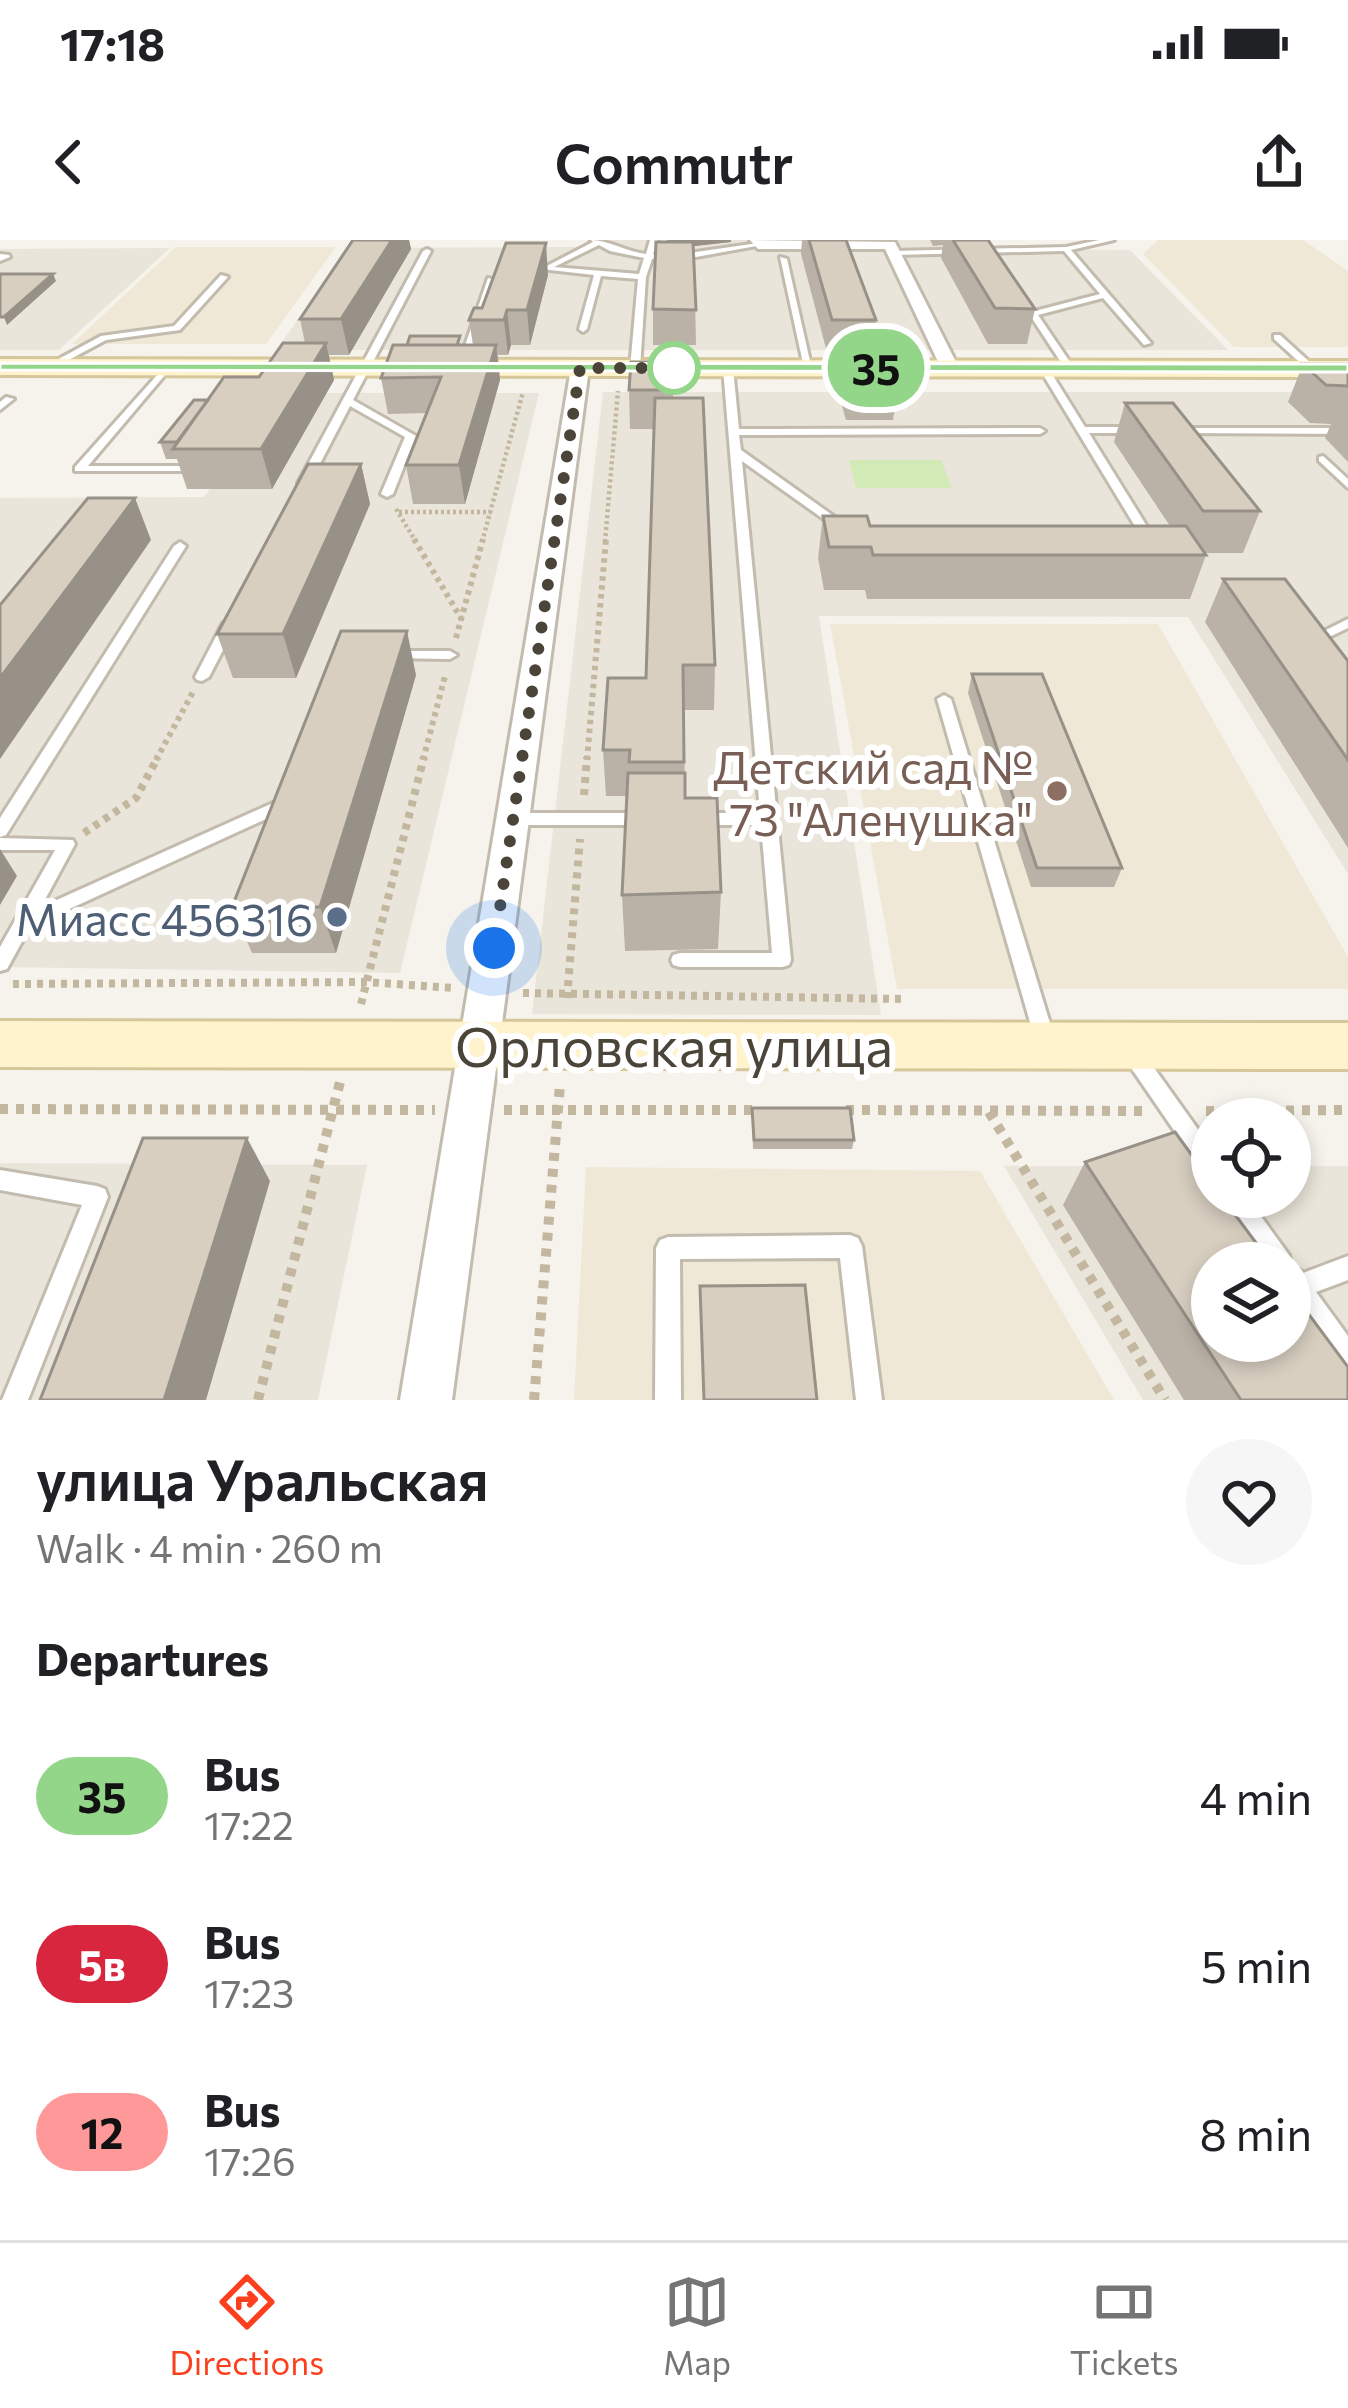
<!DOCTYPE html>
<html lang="en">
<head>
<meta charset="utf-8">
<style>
	:root { --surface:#fff; --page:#f6f6f6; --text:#202124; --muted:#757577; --line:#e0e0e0; --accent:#fc3f1d }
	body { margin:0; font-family:Commissioner,sans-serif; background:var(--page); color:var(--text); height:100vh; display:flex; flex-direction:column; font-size:45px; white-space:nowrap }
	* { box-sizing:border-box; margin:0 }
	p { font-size:39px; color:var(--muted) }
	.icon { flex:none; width:66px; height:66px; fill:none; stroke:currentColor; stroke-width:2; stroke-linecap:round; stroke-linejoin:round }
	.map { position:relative; height:1160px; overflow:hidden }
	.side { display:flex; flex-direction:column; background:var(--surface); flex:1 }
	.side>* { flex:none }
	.badge { padding:0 24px; border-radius:39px; font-size:42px; line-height:78px }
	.tools { position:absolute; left:1191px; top:858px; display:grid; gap:24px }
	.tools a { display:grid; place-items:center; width:120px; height:120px; border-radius:50%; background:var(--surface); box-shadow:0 6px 18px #0003; font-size:60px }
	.you { position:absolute; width:60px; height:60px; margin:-30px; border:9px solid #fff; border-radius:50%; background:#1a73e8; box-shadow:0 0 0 18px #1a73e833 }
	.map>.badge { position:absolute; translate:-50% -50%; box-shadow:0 0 0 6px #fff }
	h2 { padding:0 36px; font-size:45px; line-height:108px }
	.round { display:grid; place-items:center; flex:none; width:126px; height:126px; border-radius:63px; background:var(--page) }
	.head { display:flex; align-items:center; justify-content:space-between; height:204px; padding:0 36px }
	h1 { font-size:57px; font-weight:600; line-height:90px }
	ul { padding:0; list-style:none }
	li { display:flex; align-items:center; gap:36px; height:168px; padding:0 36px }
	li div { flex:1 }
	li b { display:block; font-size:45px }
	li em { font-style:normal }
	li .badge { min-width:132px; font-weight:700; text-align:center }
	.status { display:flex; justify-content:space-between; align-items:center; height:84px; padding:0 60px; background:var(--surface); direction:ltr }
	.status svg { height:33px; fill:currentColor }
	header { display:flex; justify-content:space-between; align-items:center; height:156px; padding:0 36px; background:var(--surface); font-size:54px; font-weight:600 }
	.tab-bar { display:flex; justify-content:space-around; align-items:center; height:168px; border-top:3px solid var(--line); background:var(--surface); font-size:33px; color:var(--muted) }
	.tab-bar a { display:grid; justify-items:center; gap:6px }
	.tab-bar .active { color:var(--accent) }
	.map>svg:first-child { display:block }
	.residential { fill:#eae5da; fill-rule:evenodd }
	.education { fill:#efe8d6 }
	.green { fill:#d2eab5 }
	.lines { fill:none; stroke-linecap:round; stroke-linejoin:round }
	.lane-casing { stroke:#c2bbae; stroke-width:6 }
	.street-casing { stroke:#c2bbae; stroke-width:6 }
	.secondary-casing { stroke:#d6c79b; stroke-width:6 }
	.path-far3 { stroke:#c4b79f; stroke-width:4.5; stroke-dasharray:3 3; stroke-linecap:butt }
	.path-far2 { stroke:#c4b79f; stroke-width:6; stroke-dasharray:4.5 4.5; stroke-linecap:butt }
	.path-far1 { stroke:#c4b79f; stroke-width:8; stroke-dasharray:6 6; stroke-linecap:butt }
	.path { stroke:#c4b79f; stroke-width:10; stroke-dasharray:8 8; stroke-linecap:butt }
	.lane { fill:#fff; fill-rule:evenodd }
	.street { fill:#fff; fill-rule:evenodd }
	.secondary { fill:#fff3cd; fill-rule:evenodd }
	.wall { fill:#bab2a6 }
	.shaded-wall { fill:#979187 }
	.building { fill:#d8cfc1; stroke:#979187; stroke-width:3 }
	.line { fill:#93d68a; stroke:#fff; stroke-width:3 }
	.walk { stroke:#4b4439; stroke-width:12; stroke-dasharray:0 21.6 }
	.stop-dot { fill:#fff; stroke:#93d68a; stroke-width:6 }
	.education-dot { fill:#8d6e63; stroke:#fff; stroke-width:4.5 }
	.service-dot { fill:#5c6f8a; stroke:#fff; stroke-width:4.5 }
	.labels { text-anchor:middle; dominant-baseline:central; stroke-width:12; stroke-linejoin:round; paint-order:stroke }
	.education-label { font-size:45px; fill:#785e54; stroke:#fff; text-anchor:end }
	.service-label { font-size:45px; fill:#4e5e75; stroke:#fff; text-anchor:end }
	.near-street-label { font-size:54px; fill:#4b4439; stroke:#fff }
</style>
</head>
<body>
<div class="status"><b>17:18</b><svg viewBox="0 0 49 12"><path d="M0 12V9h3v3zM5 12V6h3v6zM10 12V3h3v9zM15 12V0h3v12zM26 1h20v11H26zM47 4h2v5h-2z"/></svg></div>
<header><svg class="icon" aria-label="back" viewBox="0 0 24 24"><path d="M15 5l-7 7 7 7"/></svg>Commutr<svg class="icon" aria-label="share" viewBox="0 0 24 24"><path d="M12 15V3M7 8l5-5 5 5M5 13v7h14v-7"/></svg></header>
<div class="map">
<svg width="1348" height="1160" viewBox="0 0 1348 1160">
	<rect width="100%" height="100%" fill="#f6f3ec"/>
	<path class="residential" d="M588 0H964L970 9 1130 10 1228 110H276L350 8 582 7Z
		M170 8 59 110H0V9Z
		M603 152H1348V634L1188 377 819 376 881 775 532 774Z
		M277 153H539L400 733 0 727V258L204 257Z
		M0 923 367 925 318 1160H0Z
		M1004 926H1212V957H1290V926H1348V1160H1143ZM1212 1023H1290V1101H1212Z"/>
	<path class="education" d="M1158 0H1303L1348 31V107H1234L1143 14Z
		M176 7H336L266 104H72Z
		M830 384H1158L1348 717V749H897Z
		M586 927 980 931 1114 1160H574Z"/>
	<path class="green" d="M849 220H941L952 248H856Z"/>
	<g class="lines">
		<g class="lane-casing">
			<path id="lane" d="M591 0C609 0 627 12 646 14L650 0H658L653 14 696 12 758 3 762 5 696 17 652 19 646 37 640 128 635 131 630 128 638 39 601 36 587 89 583 92 579 89 594 35 541 29 593 2ZM599 5 610 11 644 18 639 34 554 27Z
				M1099 0H1114L1071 10 1151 103 1144 105 1103 58 1038 75 1074 128 1069 131 1066 130 1026 69 1030 66 1035 71 1100 54 1064 11 894 15 890 13 894 11 1066 7Z
				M427 9 431 11 353 160 416 196 393 254 387 257 381 254 405 197 350 166 310 243 300 245 298 243 423 11Z
				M0 14 9 15 10 17 0 21Z
				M780 17 787 19 812 130 804 128Z
				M221 35 228 37 180 90 106 100 52 129 44 127 101 96 174 86Z
				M488 38 495 40 465 127 457 129Z
				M1274 95H1280L1314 126V130H1308L1274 99Z
				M167 124 172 127 170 129 88 226H183L192 214H200L201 216 190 231H75V227Z
				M728 125 733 128 739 189 1040 188 1045 191 1040 194 739 195 741 210 849 287 839 290 742 221 791 720 789 725 782 727H680L673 725 671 720 673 715 680 713H772L761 585H696L688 579 696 573H760L723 128Z
				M1041 126H1047L1085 187H1137L1142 190 1137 193H1089L1156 301 1154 304 1144 301 1039 128Z
				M6 157 14 159 0 170V162Z
				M1175 188H1348V194L1171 193V189Z
				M1323 216 1348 239V248L1319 221V217Z
				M180 302 186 306 6 595 0 597V578L174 306Z
				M230 379 237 383 209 437 202 441 197 440 195 437 223 383Z
				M1348 379V388L1327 398 1348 425V439L1343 438 1312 397Z
				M394 411H450L457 415 450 419 389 418 387 415Z
				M944 455 951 459 1056 803 1053 809 1046 811 1039 809 1036 803 937 459Z
				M284 558 290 560 292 564 290 568 30 687 7 729 0 731V707L55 610H0V598L73 600 75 604 41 667Z
				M513 573H646L654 579 646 585H513L505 579Z
				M1130 801 1137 804 1212 909V937L1204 934 1123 816 1120 810 1123 804Z
				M0 930 97 946 105 949 108 957 28 1160H2L82 965 0 950Z
				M1222 957H1247L1289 1015 1292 1025 1303 1033 1348 1016V1040L1316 1052 1348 1096V1130L1339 1126 1290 1056V1023H1267Z
				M850 995 858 998 862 1006 882 1160H856L840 1018 680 1019 681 1160H655L656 1008 660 1000 668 997Z"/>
		</g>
		<g class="street-casing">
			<path id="street" d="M750 0 895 2 959 128 950 134 941 128 885 9H758Z
				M580 122 589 128 452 1160H400L571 128Z"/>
		</g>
		<g class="secondary-casing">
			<path id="secondary" d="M0 119 1348 121V137L0 135Z
				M0 781 1348 783V829L0 827Z"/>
		</g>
		<path class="path-far3" d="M396 269 416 302
			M399 272H491
			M482 302 523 152
			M605 302 618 151"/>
		<path class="path-far2" d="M414 299 462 380
			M456 398 483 299
			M156 520 193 452
			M423 520 445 436
			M587 520 606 299"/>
		<path class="path-far1" d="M584 555 587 517
			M84 593 136 558 158 517
			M13 744 366 742 454 748
			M523 753 904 759
			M567 758 580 599
			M361 764 424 517"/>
		<path class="path" d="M0 869 435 870
			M504 870H759
			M846 870 1143 871
			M1206 871 1348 870
			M989 872 1165 1160
			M258 1160 340 842
			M534 1160 560 845"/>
		<use href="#lane" class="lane"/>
		<use href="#street" class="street"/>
		<use href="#secondary" class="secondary"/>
	</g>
	<path class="wall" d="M353 0H409L411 9 349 115H329L334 140 272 249H187L177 219H166L160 202 259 137 305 103 300 79Z
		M667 0H731V2L694 6 696 105H653V69Z
		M802 0H846L876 80 873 104 899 142 893 180H846L835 141 838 116H828L801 14Z
		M930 0H988L1035 69 1027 104H988L941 18 943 5 933 6Z
		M548 35 530 105H511L508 115H498L500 140 465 264H413L406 225 427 173 388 174 381 138 461 103 460 105H473L469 80Z
		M673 122V158L715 425 714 470H684L685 558 721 652 718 709 625 711 622 655 627 556H606L603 510 646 438 654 189H630L629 150Z
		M1303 124H1348V222L1325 198 1331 184 1310 183 1288 162Z
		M1125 163 1260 271 1243 313H1205L1206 315 1190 359H867L865 350H824L818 318 823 276 870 286H1170L1114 202Z
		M361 224 370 264 296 438H233L217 394Z
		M1223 339 1348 421V608L1205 382Z
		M972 434 1122 628 1114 647H1031L968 453Z
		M416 435 336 713H252L232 667Z
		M752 868 854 900 852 909H753Z
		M1085 922 1348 1160H1184L1063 965Z"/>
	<path class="shaded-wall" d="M392 0H409L411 9 349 115 341 79Z
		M668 0H731V2L668 9Z
		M546 3 548 35 530 105 527 70Z
		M53 34 56 41 7 85 4 77Z
		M507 70 511 105 508 115 504 80Z
		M326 103 334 140 272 249 261 209Z
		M496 105 500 140 465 264 459 225Z
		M361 224 370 264 296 438 283 394Z
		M135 258 151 300 0 519V438Z
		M407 391 416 435 336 713 320 667Z
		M0 609 17 636 0 665Z
		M247 898 270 941 206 1160H164Z"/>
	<path class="building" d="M353 0H392L341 79H300Z
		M809 0H846L876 80H832Z
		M953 0H988L1035 69 995 68Z
		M656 2H693L696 70 653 69Z
		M506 3H546L527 70H507L504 80H469L474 68H482Z
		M0 34H53L4 77H0Z
		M410 96H460L457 105H407Z
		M283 103H326L261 209H173L224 137H259Z
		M839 104H885L899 142H850Z
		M393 105H496L459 225H406L441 137 381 138Z
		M631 122H673V150H629Z
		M1303 124H1348V146L1326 145Z
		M655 158H703L715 425H683L684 522H629L630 510H603L608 438H646Z
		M194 160H208L177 202H160Z
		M1125 163H1173L1260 271H1203Z
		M308 224H361L283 394H217Z
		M88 258H135L0 438V365Z
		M823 276H867L870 286H1186L1206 315H873L871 307H829Z
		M1223 339H1285L1348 421V520Z
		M341 391H407L320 667H232Z
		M972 434H1042L1122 628H1037Z
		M628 533H685V558H717L721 652 622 655Z
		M752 868H850L854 900H754Z
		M1175 892 1212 943V957H1222L1271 1023H1212V1101H1290V1049L1348 1127V1160H1241L1085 922Z
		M143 898H247L164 1160H40Z
		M805 1045 817 1160H704L700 1046Z"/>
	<path class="line" d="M0 123 1348 124V132L0 130Z"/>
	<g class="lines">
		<path class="walk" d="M494 708 580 128H674"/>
	</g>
	<circle class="stop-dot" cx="674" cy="128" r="24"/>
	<circle class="education-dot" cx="1057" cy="551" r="12"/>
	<circle class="service-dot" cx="337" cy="677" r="12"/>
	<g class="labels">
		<g class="education-label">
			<text x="1033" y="525">Детский сад №<tspan x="1033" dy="52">73 "Аленушка"</tspan></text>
		</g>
		<g class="service-label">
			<text x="313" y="677">Миасс 456316</text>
		</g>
		<g class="near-street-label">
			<text x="674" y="805">Орловская улица</text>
		</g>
	</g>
</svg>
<div class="tools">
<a><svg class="icon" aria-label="locate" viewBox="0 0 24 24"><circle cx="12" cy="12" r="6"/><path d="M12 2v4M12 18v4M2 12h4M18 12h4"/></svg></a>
<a><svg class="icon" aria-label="layers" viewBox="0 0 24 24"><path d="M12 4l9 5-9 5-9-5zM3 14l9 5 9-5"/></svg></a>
</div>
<div class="you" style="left:494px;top:708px"></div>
<b class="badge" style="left:876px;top:128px;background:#93d68a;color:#111">35</b>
</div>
<section class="side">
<div class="head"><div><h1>улица Уральская</h1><p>Walk · 4 min · 260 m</p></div><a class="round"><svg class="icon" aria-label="heart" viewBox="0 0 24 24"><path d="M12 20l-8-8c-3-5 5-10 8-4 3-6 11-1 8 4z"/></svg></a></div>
<h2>Departures</h2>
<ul>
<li><span class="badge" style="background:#93d68a;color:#111">35</span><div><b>Bus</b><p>17:22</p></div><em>4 min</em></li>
<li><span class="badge" style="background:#d7263d;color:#fff">5в</span><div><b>Bus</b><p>17:23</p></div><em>5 min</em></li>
<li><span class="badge" style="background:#f99;color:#111">12</span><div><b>Bus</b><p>17:26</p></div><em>8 min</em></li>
</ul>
</section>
<nav class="tab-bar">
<a class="active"><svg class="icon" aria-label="directions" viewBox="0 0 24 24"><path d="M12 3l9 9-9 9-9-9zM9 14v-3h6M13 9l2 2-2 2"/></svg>Directions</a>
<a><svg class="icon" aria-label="map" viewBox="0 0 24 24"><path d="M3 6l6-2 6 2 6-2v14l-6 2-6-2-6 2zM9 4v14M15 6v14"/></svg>Map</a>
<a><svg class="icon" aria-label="tickets" viewBox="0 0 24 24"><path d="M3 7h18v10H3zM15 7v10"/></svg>Tickets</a>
</nav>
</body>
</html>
